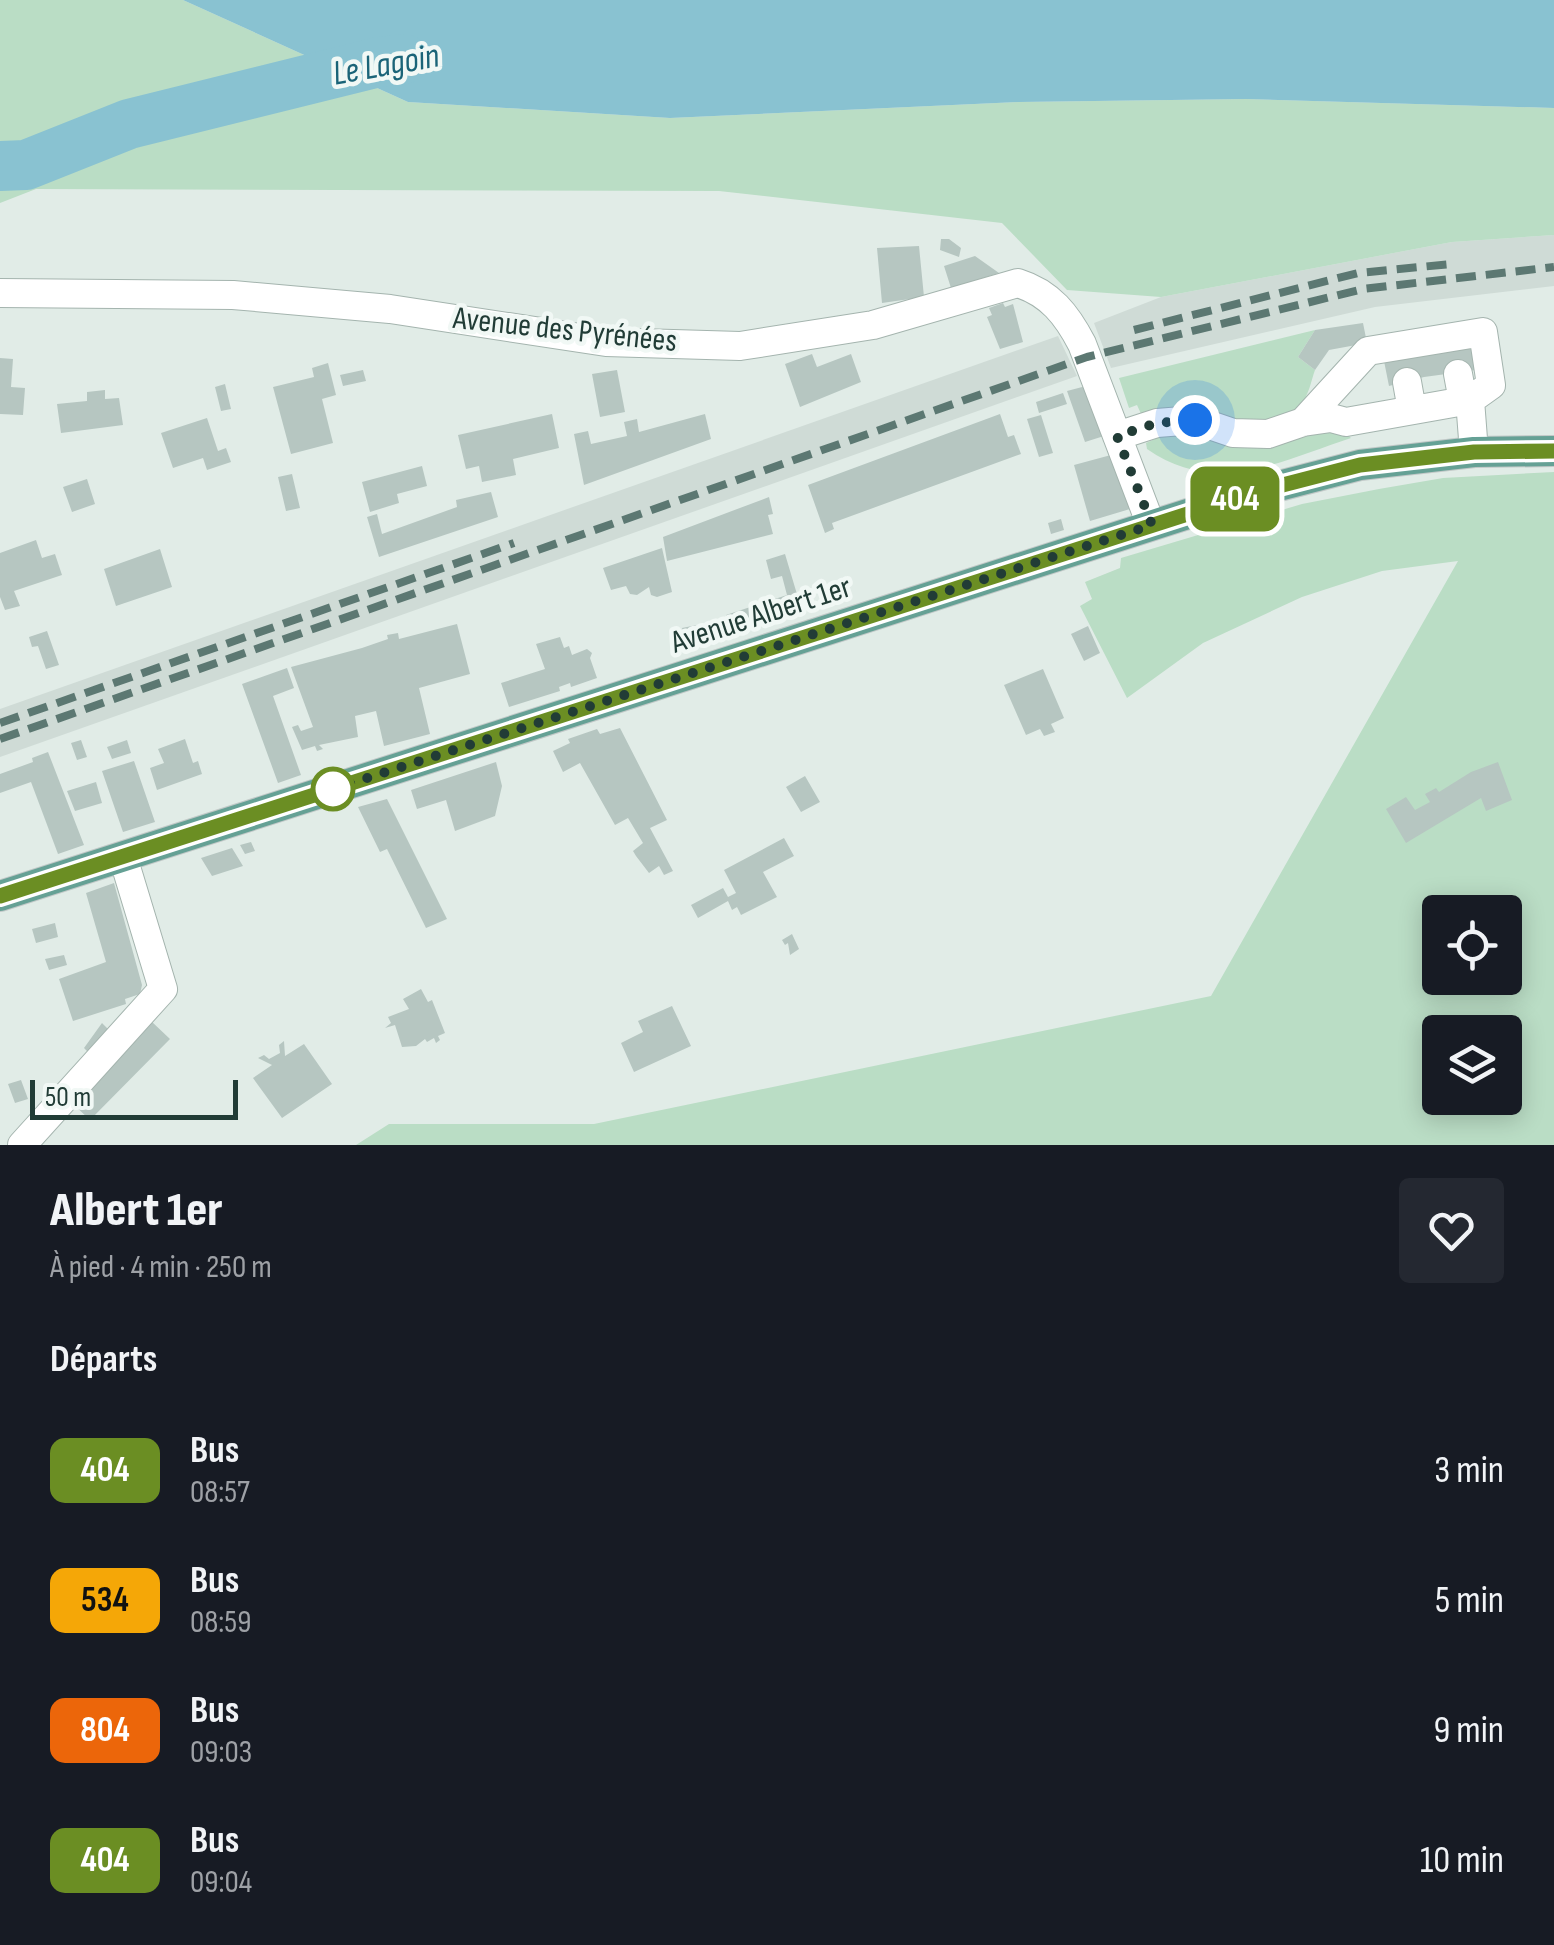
<!DOCTYPE html>
<html lang="fr">
<head>
<meta charset="utf-8">
<style>
	:root { --surface:#171b24; --page:#242831; --text:#f1f3f6; --muted:#9ea1a6 }
	body { margin:0; font-family:"Sofia Sans Condensed",sans-serif; background:var(--page); color:var(--text); height:100vh; display:flex; flex-direction:column; font-size:38px; white-space:nowrap }
	* { box-sizing:border-box; margin:0 }
	p { font-size:32px; color:var(--muted) }
	.icon { flex:none; width:55px; height:55px; fill:none; stroke:currentColor; stroke-width:2; stroke-linecap:round; stroke-linejoin:round }
	.map { position:relative; height:1145px; overflow:hidden }
	.side { display:flex; flex-direction:column; background:var(--surface); flex:1 }
	.side>* { flex:none }
	.badge { padding:0 20px; border-radius:15px; font-size:35px; line-height:65px }
	.buttons { position:absolute; left:1422px; top:895px; display:grid; gap:20px }
	.buttons a { display:grid; place-items:center; width:100px; height:100px; border-radius:10px; background:var(--surface); box-shadow:0 5px 25px #0003; font-size:50px }
	.scale { position:absolute; left:30px; bottom:25px; width:208px; box-sizing:border-box; padding-left:10px; border:5px solid #213c36; border-top:0; font-size:28px; line-height:35px; white-space:nowrap; color:#213c36; -webkit-text-stroke:8px #f1f8f5; paint-order:stroke }
	.you { position:absolute; width:50px; height:50px; margin:-25px; border:8px solid #fff; border-radius:50%; background:#1a73e8; box-shadow:0 0 0 15px #1a73e833 }
	.map>.badge { position:absolute; translate:-50% -50%; box-shadow:0 0 0 5px #fff }
	h2 { padding:0 50px; font-size:38px; line-height:90px }
	.round { display:grid; place-items:center; flex:none; width:105px; height:105px; border-radius:10px; background:var(--page) }
	.summary { display:flex; align-items:center; justify-content:space-between; height:170px; padding:0 50px }
	h1 { font-size:48px; font-weight:800; line-height:75px }
	ul { padding:0; list-style:none }
	li { display:flex; align-items:center; gap:30px; height:130px; padding:0 50px }
	li div { flex:1 }
	li b { display:block; font-size:38px }
	li em { font-style:normal }
	li .badge { min-width:110px; font-weight:700; text-align:center }
	.map>svg:first-child { display:block }
	.built { fill:#cfdbd6 }
	.green { fill:#baddc5; fill-rule:evenodd }
	.water { fill:#89c2d1 }
	.lines { fill:none; stroke-linecap:round; stroke-linejoin:round }
	.river { stroke:#89c2d1; stroke-width:50 }
	.building { fill:#b6c6c1 }
	.minor-casing { stroke:#a4b4ae; stroke-width:30 }
	.major-casing { stroke:#c1c8c7; stroke-width:32 }
	.minor { stroke:#fff; stroke-width:28 }
	.major { stroke:#65a195; stroke-width:30 }
	.rail { stroke:#5c7872; stroke-width:8; stroke-dasharray:20 10; stroke-linecap:butt }
	.line-casing { stroke:#fff; stroke-width:22 }
	.line { stroke:#6b8e23; stroke-width:15 }
	.walk { stroke:#213c36; stroke-width:10; stroke-dasharray:0 18 }
	.stop-dot { fill:#fff; stroke:#6b8e23; stroke-width:5 }
	.labels { text-anchor:middle; dominant-baseline:central; stroke-width:9; stroke-linejoin:round; paint-order:stroke }
	.street-label { font-size:32px; fill:#213c36; stroke:#f1f8f5 }
	.water-label { font-size:35px; font-style:italic; fill:#1b6478; stroke:#f1f8f5 }
</style>
</head>
<body>
<div class="map">
<svg width="1554" height="1145" viewBox="0 0 1554 1145">
	<rect width="100%" height="100%" fill="#e1ece7"/>
	<path class="built" d="M1554 235V286L1375 307 1111 368 1094 323 1161 297 1452 242Z
		M1058 336 1077 376 0 757V709Z"/>
	<path class="green" d="M0 0H183L408 102 670 118 1019 102 1246 99 1554 108V235L1452 242 1161 297 1067 290 1002 223 719 191 36 189 0 203Z
		M1315 330 1298 357 1315 370C1311 381 1309 396 1300 405 1276 435 1178 418 1142 416L1137 405 1129 408 1119 378Z
		M1327 426 1345 432 1351 438C1281 461 1215 497 1147 449L1146 443 1171 432Z
		M1554 472V1145H356L389 1124H594L1211 996 1458 561 1382 571 1302 597 1203 643 1127 698 1080 606 1092 599 1085 582 1120 568 1121 558 1302 504 1379 489 1443 478ZM1440 912H1505V978H1440ZM1440 1032H1505V1098H1440Z"/>
	<path class="water" d="M183 0H1554V108L1246 99 1019 102 670 118 408 102Z"/>
	<g class="lines">
		<path class="river" d="M0 166 26 165 129 124 379 62 404 59"/>
	</g>
	<path class="building" d="M941 239H949L961 248 959 257 940 250Z
		M919 246 924 297 882 303 877 248Z
		M975 256 999 273 951 288 944 266Z
		M1003 303 1005 307 1013 304 1023 342 1000 349 987 317 992 315 989 308Z
		M1363 323 1367 343 1329 350 1315 370 1298 357 1315 330Z
		M1472 345 1476 370 1424 377 1389 386 1384 361Z
		M812 354 817 367 851 354 861 382 800 407 785 364Z
		M0 358 13 359 11 387 25 388 23 415 0 414Z
		M328 363 336 395 322 399 333 443 291 454 273 387 314 377 312 368Z
		M363 370 366 381 343 386 340 375Z
		M617 370 625 412 600 417 592 374Z
		M225 384 231 409 221 411 215 387Z
		M1086 386 1104 436 1085 442 1067 391Z
		M105 390V399L119 398 123 425 61 433 57 404 87 401V392Z
		M1063 393 1067 404 1039 413 1036 402Z
		M552 414 559 448 513 459 516 475 482 482 479 466 466 469 458 435Z
		M705 414 711 439 584 485 574 434 588 431 591 444 627 436 624 422 637 419 639 432Z
		M1000 414 1008 437 1014 435 1021 454 832 523 834 529 825 533 808 485Z
		M1041 415 1053 453 1039 457 1027 419Z
		M207 418 218 451 226 448 231 462 207 470 203 458 173 468 161 433Z
		M1111 455 1130 509 1090 521 1074 465Z
		M422 466 427 486 397 494 399 503 370 512 362 482Z
		M292 474 300 508 286 511 278 477Z
		M87 479 95 504 72 512 63 487Z
		M491 492 498 517 379 557 367 517 377 514 382 534 457 507 456 500Z
		M769 497 773 514 768 515 773 534 667 561 663 537Z
		M1061 519 1064 530 1051 534 1048 523Z
		M36 540 42 558 55 554 62 575 14 591 20 606 5 610 0 597V553Z
		M662 548 672 592 657 597 651 595 649 587 637 595 630 594 626 586 611 590 603 568Z
		M160 549 172 587 116 606 104 569Z
		M785 554 802 611 732 635 726 615 787 595 782 576 771 579 766 560Z
		M457 624 470 674 419 688 430 734 384 746 376 711 355 716 358 737 319 745 323 749 317 751 315 746 302 750 292 727 298 725 301 731 313 727 291 667 362 648 388 639 387 635 398 633 399 639Z
		M697 625V645L688 648 682 628Z
		M1088 626 1100 653 1084 661 1071 634Z
		M47 631 59 665 46 669 38 646 32 647 29 637Z
		M560 637 564 648 569 646 572 655 587 649 592 653 590 658 597 678 571 687 570 683 559 687 560 691 509 707 501 683 545 669 536 644Z
		M287 668 294 688 273 696 301 775 278 783 242 684Z
		M1043 669 1064 718 1051 724 1055 732 1044 736 1040 729 1026 735 1004 685Z
		M620 728 667 820 650 828 673 871 664 875 659 866 649 873 636 856 633 851 643 843 628 818 615 825 580 763 563 772 553 751 570 743 568 739 597 729 600 734Z
		M185 739 193 763 198 761 202 774 157 790 150 768 164 763 158 749Z
		M81 740 87 757 77 760 71 743Z
		M127 740 131 753 112 759 107 747Z
		M48 752 84 845 58 854 31 782 0 793V774L33 762 32 758Z
		M134 761 155 822 123 832 102 771Z
		M496 762 502 786 495 816 455 831 446 800 417 809 411 790Z
		M1498 762 1512 800 1486 811 1481 798 1406 843 1386 809 1406 797 1415 810 1430 802 1425 794 1436 788 1439 792 1471 772Z
		M805 776 820 802 801 812 786 787Z
		M96 782 102 803 75 811 67 791Z
		M387 799 447 919 426 928 387 849 380 852 358 807Z
		M784 838 794 856 763 872 777 897 741 915 737 907 732 910 728 901 698 918 691 905 723 888 728 897 736 893 724 870Z
		M251 842 255 851 245 854 240 845Z
		M232 848 243 866 212 876 201 858Z
		M114 883 142 985 140 994 125 999 126 1004 73 1021 59 979 106 962 86 893Z
		M55 923 58 937 36 943 32 929Z
		M792 934 799 949 790 955 788 943 785 945 782 940Z
		M64 955 67 965 49 970 45 959Z
		M421 989 428 1002 432 1000 445 1033 438 1036 440 1040 436 1043 434 1038 427 1042 425 1039 416 1046 402 1047 395 1025 385 1028 391 1023 388 1017 409 1009 403 999Z
		M672 1006 691 1046 634 1072 621 1043 643 1032 638 1021Z
		M151 1021 170 1039 90 1120 71 1102Z
		M102 1023 109 1030 89 1053 84 1048Z
		M284 1041 285 1056 304 1044 332 1084 282 1118 253 1078 272 1065 258 1058 264 1055 269 1059 280 1053 279 1045Z
		M21 1080 28 1099 15 1103 8 1084Z"/>
	<g class="lines">
		<g class="minor-casing">
			<path id="minor" d="M0 293 233 295 390 309 606 342 740 346 873 325 1018 283C1050 293 1067 315 1082 344L1151 525
				M1458 374 1463 401
				M1407 382 1412 410
				M1303 422 1368 351 1483 332 1491 385 1470 400
				M1117 436 1157 423 1195 420 1233 433 1268 434 1303 422 1331 418 1346 422 1470 400 1474 452
				M22 1145 163 989 123 857"/>
		</g>
		<g class="major-casing">
			<path id="major" d="M0 896 1256 492 1360 465 1474 452 1554 451"/>
		</g>
		<use href="#minor" class="minor"/>
		<use href="#major" class="major"/>
		<path class="rail" d="M1134 330 1358 273 1451 264
			M0 723 514 543
			M0 739 1087 357 1363 289 1554 267"/>
	</g>
	<g class="lines">
		<g class="line-casing">
			<path id="line" d="M0 896 1256 492 1360 465 1474 452 1554 451"/>
		</g>
		<use href="#line" class="line"/>
		<path class="walk" d="M333 789 1152 525 1117 436 1157 423 1195 420"/>
	</g>
	<circle class="stop-dot" cx="333" cy="789" r="20"/>
	<g class="labels">
		<g class="street-label">
			<text transform="translate(565 330) rotate(6)">Avenue des Pyrénées</text>
			<text transform="translate(761 615) rotate(-18)">Avenue Albert 1er</text>
		</g>
		<g class="water-label">
			<text transform="translate(386 65) rotate(-10)">Le Lagoin</text>
		</g>
	</g>
</svg>
<div class="buttons">
<a><svg class="icon" aria-label="locate" viewBox="0 0 24 24"><circle cx="12" cy="12" r="6"/><path d="M12 2v4M12 18v4M2 12h4M18 12h4"/></svg></a>
<a><svg class="icon" aria-label="layers" viewBox="0 0 24 24"><path d="M12 4l9 5-9 5-9-5zM3 14l9 5 9-5"/></svg></a>
</div>
<div class="scale">50 m</div>
<div class="you" style="left:1195px;top:420px"></div>
<b class="badge" style="left:1235px;top:499px;background:#6b8e23;color:#fff">404</b>
</div>
<section class="side">
<div class="summary"><div><h1>Albert 1er</h1><p>À pied · 4 min · 250 m</p></div><a class="round"><svg class="icon" aria-label="heart" viewBox="0 0 24 24"><path d="M12 20l-8-8c-3-5 5-10 8-4 3-6 11-1 8 4z"/></svg></a></div>
<h2>Départs</h2>
<ul>
<li><span class="badge" style="background:#6b8e23;color:#fff">404</span><div><b>Bus</b><p>08:57</p></div><em>3 min</em></li>
<li><span class="badge" style="background:#f5a707;color:#111">534</span><div><b>Bus</b><p>08:59</p></div><em>5 min</em></li>
<li><span class="badge" style="background:#ec660a;color:#fff">804</span><div><b>Bus</b><p>09:03</p></div><em>9 min</em></li>
<li><span class="badge" style="background:#6b8e23;color:#fff">404</span><div><b>Bus</b><p>09:04</p></div><em>10 min</em></li>
</ul>
</section>
</body>
</html>
